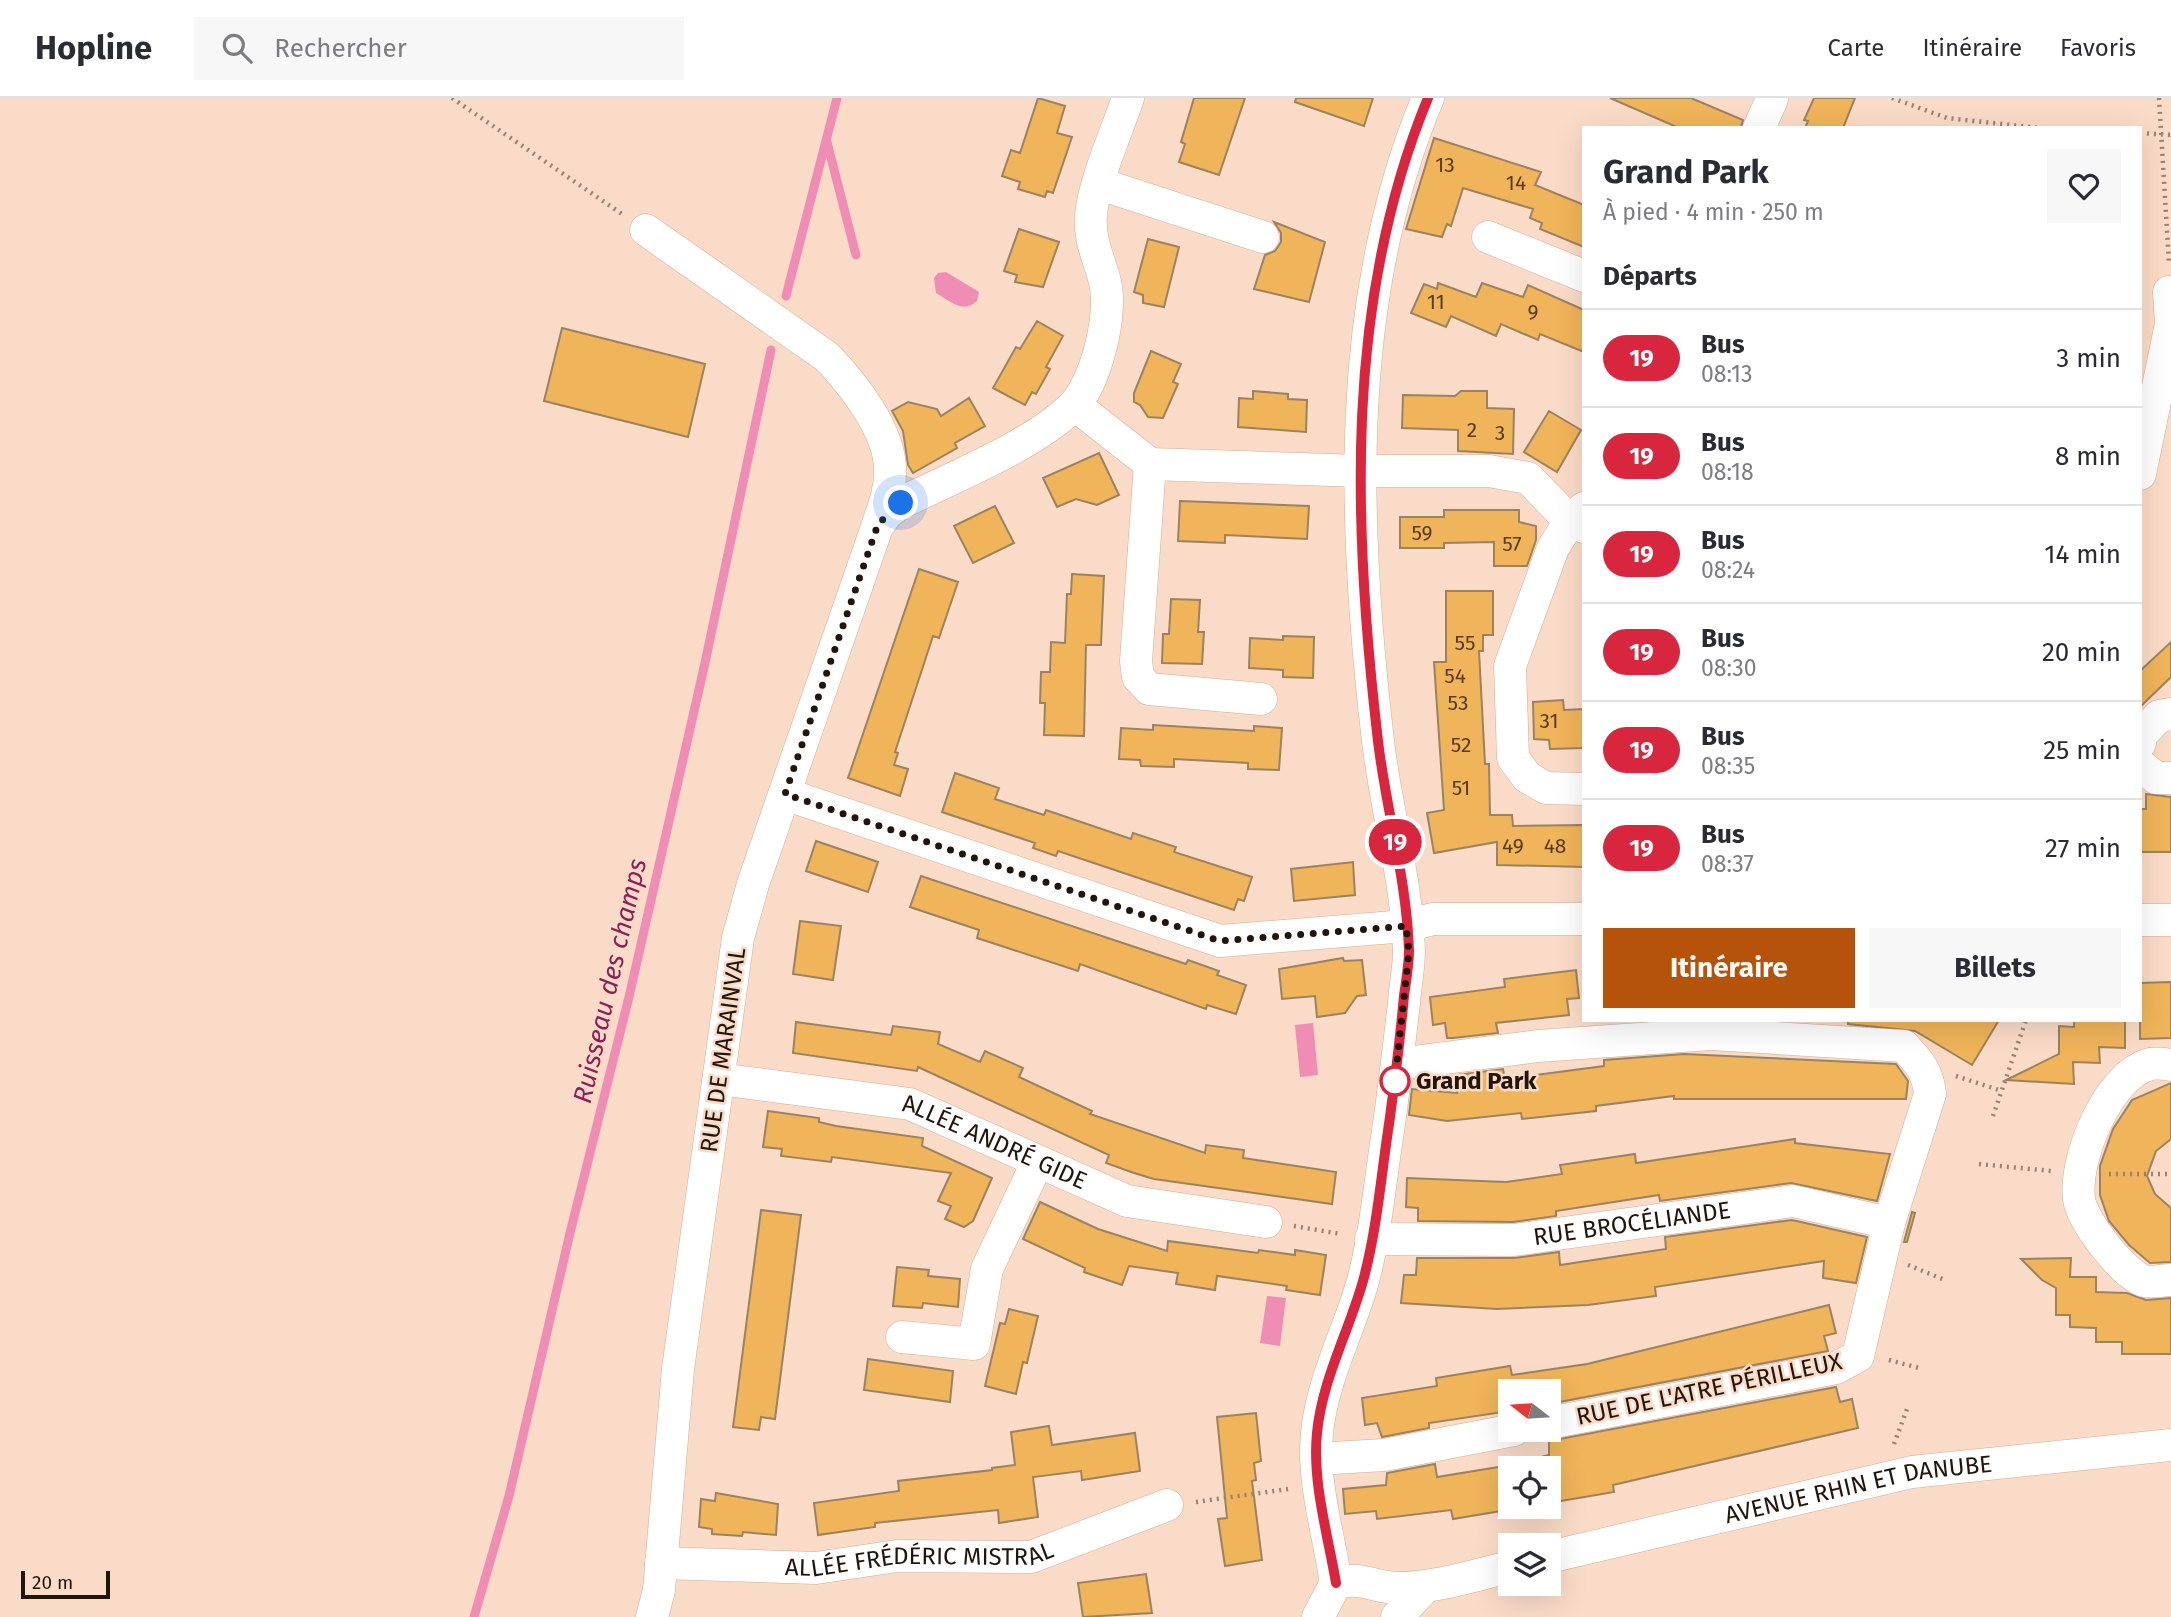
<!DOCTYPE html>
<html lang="fr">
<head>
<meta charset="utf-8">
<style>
	:root { --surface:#fff; --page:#f7f7f7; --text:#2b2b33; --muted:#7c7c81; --line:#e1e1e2; --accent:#b45309 }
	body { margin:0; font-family:"Fira Sans",sans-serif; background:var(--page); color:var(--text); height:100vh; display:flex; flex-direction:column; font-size:26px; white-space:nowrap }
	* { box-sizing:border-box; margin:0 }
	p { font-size:23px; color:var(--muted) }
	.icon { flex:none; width:38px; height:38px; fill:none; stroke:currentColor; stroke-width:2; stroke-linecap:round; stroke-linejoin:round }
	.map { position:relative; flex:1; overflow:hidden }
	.panel { position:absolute; left:1582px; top:28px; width:560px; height:896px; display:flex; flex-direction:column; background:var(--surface); border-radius:0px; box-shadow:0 7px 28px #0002 }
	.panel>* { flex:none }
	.badge { padding:0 14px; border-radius:23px; font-size:24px; line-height:46px }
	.needle { width:46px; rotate:287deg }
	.buttons { position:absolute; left:1498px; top:1281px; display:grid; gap:14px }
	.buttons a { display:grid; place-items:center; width:63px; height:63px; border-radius:0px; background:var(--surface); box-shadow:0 7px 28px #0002; font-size:35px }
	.scale { position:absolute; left:21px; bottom:18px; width:89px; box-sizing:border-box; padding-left:7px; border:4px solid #22150c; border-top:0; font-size:19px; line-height:24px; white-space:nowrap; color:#22150c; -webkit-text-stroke:5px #fadbc7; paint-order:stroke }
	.you { position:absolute; width:35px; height:35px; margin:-18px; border:5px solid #fff; border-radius:50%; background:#1a73e8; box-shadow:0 0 0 10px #1a73e833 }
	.map>.badge { position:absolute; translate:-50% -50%; box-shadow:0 0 0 4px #fff }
	h2 { padding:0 21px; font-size:26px; line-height:63px }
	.round { display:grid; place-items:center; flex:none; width:74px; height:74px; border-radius:0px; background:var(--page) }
	.headline { display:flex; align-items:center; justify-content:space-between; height:119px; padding:0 21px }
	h1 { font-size:33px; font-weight:700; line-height:52px }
	.cta { display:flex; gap:14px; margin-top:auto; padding:14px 21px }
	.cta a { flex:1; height:80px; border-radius:0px; background:var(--accent); color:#fff; font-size:28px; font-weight:700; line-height:80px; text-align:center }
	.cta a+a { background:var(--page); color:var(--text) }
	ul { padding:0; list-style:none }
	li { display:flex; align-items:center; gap:21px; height:98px; padding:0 21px; border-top:2px solid var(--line) }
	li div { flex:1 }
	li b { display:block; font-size:26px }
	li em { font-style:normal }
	li .badge { min-width:77px; font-weight:700; text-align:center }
	header { display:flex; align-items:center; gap:42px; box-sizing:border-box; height:98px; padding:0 35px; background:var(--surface); border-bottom:2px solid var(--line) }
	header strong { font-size:33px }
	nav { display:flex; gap:38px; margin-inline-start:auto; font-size:24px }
	.search { width:490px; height:63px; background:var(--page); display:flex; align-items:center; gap:18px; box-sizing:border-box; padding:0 24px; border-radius:0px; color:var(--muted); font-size:26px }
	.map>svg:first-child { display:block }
	.water { fill:#ef8db4 }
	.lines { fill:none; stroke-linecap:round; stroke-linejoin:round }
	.stream { stroke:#ef8db4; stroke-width:9 }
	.building { fill:#f0b45a; stroke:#9b8362; stroke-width:2 }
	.minor-casing { stroke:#d3ad95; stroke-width:33 }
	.path { stroke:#998273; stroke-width:4.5; stroke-dasharray:2 5; stroke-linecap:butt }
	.minor { stroke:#fff; stroke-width:32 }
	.line-casing { stroke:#fff; stroke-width:16 }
	.line { stroke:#d7263d; stroke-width:10 }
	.walk { stroke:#22150c; stroke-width:7; stroke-dasharray:0 12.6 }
	.stop-dot { fill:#fff; stroke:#d7263d; stroke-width:3.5 }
	.labels { text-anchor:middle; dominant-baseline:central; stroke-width:5; stroke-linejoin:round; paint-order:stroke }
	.number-label { font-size:21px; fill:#563d20 }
	.street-label { font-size:24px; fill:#22150c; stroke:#fadbc7 }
	.stop-label { font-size:24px; font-weight:bold; fill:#22150c; stroke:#fadbc7; text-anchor:start }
	.water-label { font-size:26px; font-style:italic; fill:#8f1d57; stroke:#fadbc7 }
</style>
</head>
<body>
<header>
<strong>Hopline</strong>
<div class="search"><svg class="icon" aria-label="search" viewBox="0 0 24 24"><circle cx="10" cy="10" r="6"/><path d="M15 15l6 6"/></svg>Rechercher</div>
<nav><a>Carte</a><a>Itinéraire</a><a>Favoris</a></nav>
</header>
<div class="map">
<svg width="2171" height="1519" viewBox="0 0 2171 1519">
	<rect width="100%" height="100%" fill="#fadbc7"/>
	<path class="water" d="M946 174 979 194 977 203C963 216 950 203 936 195L934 180 938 175Z
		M1313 925 1318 977 1300 979 1295 927Z
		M1267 1198 1286 1200 1280 1248 1260 1245Z"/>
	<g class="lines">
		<path class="stream" d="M827 44 856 157
			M786 198 837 0
			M474 1519 509 1398 570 1135 629 899 705 565 771 252"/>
	</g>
	<path class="building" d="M1038 0 1065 8 1057 35 1072 39 1053 95 1047 93 1045 99 1018 91 1020 84 1002 78 1011 52 1020 55Z
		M1194 0H1245L1219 77 1179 64 1185 46 1181 44Z
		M1296 0H1373L1364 28 1295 4Z
		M1610 0H1691L1743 22 1741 30H1679Z
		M1814 0H1855L1843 30H1805L1808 23 1804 22Z
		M1434 40 1541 74 1535 87 1584 107V149L1540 131 1542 125 1530 120 1533 111 1463 90 1451 128 1447 126 1442 139 1406 131Z
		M1274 124 1325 144 1309 204 1254 191 1265 157 1275 153 1281 144V135Z
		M1019 131 1059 144 1043 189 1015 184 1017 177 1004 173Z
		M1148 141 1179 149 1164 209 1143 205V197L1134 194Z
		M1438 185 1476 199 1482 185 1523 199 1528 187 1584 212V254L1540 236 1538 242 1501 226 1496 238 1451 218 1446 229 1411 215 1424 186 1437 191Z
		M1037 223 1063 238 1046 269 1050 271 1036 296 1032 294 1025 307 993 290 1016 249 1020 251Z
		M562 230 705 266 688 339 544 303Z
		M1151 253 1181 266 1173 284 1178 286 1163 320 1148 319 1140 307 1134 304V295Z
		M1253 293 1288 296V301L1307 302 1306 334 1238 329 1239 300 1253 301Z
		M1461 293H1487V310L1514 311 1513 356 1458 353V332L1402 330 1403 297 1455 298Z
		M969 300 985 328 955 345 957 350 913 375 908 367 903 333 892 313 908 304 937 311 941 318Z
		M1549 313 1581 332 1557 374 1524 354Z
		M1099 355 1119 397 1097 407 1076 401 1057 409 1043 380Z
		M1180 403 1309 408 1307 441 1225 437V445L1178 443Z
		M995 408 1014 445 973 465 954 428Z
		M1444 412H1519V424L1536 428V442L1527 468H1494V444L1444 445V450H1400V419H1444Z
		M919 471 958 484 939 540 933 538 895 654 898 655 894 667 908 671 900 698 848 680Z
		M1072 476 1104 478 1101 547H1086L1084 638 1044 637 1045 605H1040L1041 574H1050L1051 544 1065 545 1067 496H1071Z
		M1446 493H1493V537H1483V553H1479L1485 666H1489L1490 717H1512L1513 728 1584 727V769L1497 767V744L1434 755 1427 715 1444 712 1434 564H1446Z
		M1171 501 1200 502 1198 534H1204L1202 566 1162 565 1163 536H1169Z
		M1283 538 1314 539 1313 580 1283 579V572L1249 570 1250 540 1283 542Z
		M2171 544V579L2140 609V573Z
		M1563 602 1564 612 1584 611V650L1550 651 1549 642 1534 641 1533 604Z
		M1153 627 1254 633V628L1282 630 1279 672 1248 671V665L1174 661V669L1141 668 1140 662 1119 661 1121 630 1153 632Z
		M955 675 999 690 995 701 1044 717 1046 712 1131 741 1133 735 1176 749 1174 754 1252 779 1244 803 1238 801 1234 812 1058 753 1056 758 1033 750 1035 745 942 714Z
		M2146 696 2171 699V754H2140V711H2146Z
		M816 743 878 764 868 794 806 773Z
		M1353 764 1355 797 1294 803 1291 771Z
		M921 778 1186 866 1188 862 1219 873 1217 877 1246 887 1236 916 1207 907 1206 911 1080 866 1078 873 977 840 979 832 910 809Z
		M800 823 841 828 833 882 793 876Z
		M1343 860 1344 863 1362 862 1366 897 1357 898 1345 915 1317 919 1315 898 1282 901 1279 871Z
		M1576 872 1579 900 1567 901 1569 917 1496 925 1498 935 1453 940H1447L1445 925 1433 927 1430 899 1505 889 1504 881Z
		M2171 884V940L2140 941V885Z
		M1848 922H1999L1972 967 1915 933 1848 926Z
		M2074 922H2125V950L2099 949 2100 965 2073 964 2074 986 2006 982 2059 956V928L2074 929Z
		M796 924 891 937 893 928 940 934 938 946 980 964 985 953 1023 970 1019 979 1092 1013 1090 1016 1205 1055 1206 1047 1244 1052 1243 1060 1336 1074 1332 1106 1154 1081 1134 1075 1106 1065 1109 1057 918 969 917 973 793 955Z
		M1684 956 1896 966 1908 983 1906 1001H1674V998L1596 1008V1013L1522 1021 1521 1015 1447 1023 1409 1017 1412 991 1457 995 1456 977 1503 971 1505 981 1604 968V962Z
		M2171 985V1041L2156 1053 2147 1078 2155 1096 2171 1110V1164L2150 1165 2129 1147 2109 1123 2100 1097V1068L2113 1031 2132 1002Z
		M768 1013 819 1020V1024L836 1028 923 1040 922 1048 992 1080 973 1123 964 1129 945 1121 951 1108 938 1103 951 1075 832 1059 831 1064 781 1058 782 1051 763 1049Z
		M1795 1041V1045L1890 1056 1877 1103 1791 1085 1660 1103 1659 1097 1556 1113V1118L1513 1124 1418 1123V1110L1406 1109 1407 1080 1506 1084 1562 1076 1560 1067 1635 1056 1636 1065Z
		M1040 1104 1098 1131 1167 1153 1168 1143 1258 1155 1259 1152 1295 1157V1152L1326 1157 1320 1197 1286 1192 1287 1188 1217 1178 1215 1192 1176 1186 1178 1175 1129 1168 1122 1187 1084 1174 1085 1170 1023 1141Z
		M761 1112 801 1117 775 1321 761 1319 759 1332 733 1329Z
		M1912 1114 1915 1115 1907 1144H1904Z
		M1792 1122 1867 1139 1856 1185 1823 1180 1824 1163 1655 1189 1656 1198 1588 1207 1497 1211 1401 1205 1404 1177H1416L1417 1160H1514L1559 1154 1560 1167 1666 1151 1665 1139Z
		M2071 1160 2070 1179H2096V1194L2127 1195 2146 1202 2171 1200V1256H2122V1244H2096V1230L2070 1229V1217H2056V1190L2042 1182 2021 1161Z
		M897 1169 929 1172 928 1178 960 1181 958 1209 923 1205 922 1210 893 1208Z
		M1829 1207 1836 1235 1824 1238 1828 1253 1549 1306V1293H1510V1313L1429 1325V1330L1382 1339 1377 1325 1365 1327 1362 1300 1437 1288 1436 1280 1510 1268 1512 1277 1587 1266Z
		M1009 1211 1038 1218 1027 1265 1023 1264 1016 1296 985 1288 1000 1225 1005 1226Z
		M868 1261 953 1273 950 1304 864 1292Z
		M1836 1289 1840 1304 1852 1301 1858 1330 1613 1387 1614 1394 1549 1405V1370H1510V1409H1525L1453 1421 1451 1412 1377 1421 1376 1413 1345 1416 1343 1391 1386 1387 1387 1375 1435 1366 1437 1379 1542 1362 1541 1359 1549 1357V1343Z
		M1256 1315 1261 1363 1254 1365 1256 1382 1252 1383 1262 1462 1225 1468 1218 1421 1227 1420 1217 1319Z
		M1049 1328 1052 1347 1135 1335 1140 1373 1082 1382 1081 1373 1033 1379 1038 1419 999 1425 998 1412 875 1425V1429L818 1437 814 1405 899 1393 898 1383 992 1372V1370L1015 1367 1011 1334Z
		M716 1395 778 1406 776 1437 743 1434 742 1438 712 1436V1431L699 1429 701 1401 715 1403Z
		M1146 1476 1152 1515 1083 1519 1078 1485Z"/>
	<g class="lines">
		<g class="minor-casing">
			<g id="minor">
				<path d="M1759 30 1772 1"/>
				<path d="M1100 86 1263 139"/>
				<path d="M646 132 827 259C853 286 892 335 890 375 890 395 882 413 876 432L753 786 738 840 678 1271 659 1492 652 1519"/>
				<path d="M1488 139 1584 178"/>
				<path d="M1075 307 1150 366 1361 373H1489L1528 380 1570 423 1584 429"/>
				<path d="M1150 366 1136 563 1138 579 1149 591 1261 601"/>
				<path d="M2140 376 2171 226 2169 194"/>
				<path d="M1584 410 1570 423 1553 450 1510 568 1513 660 1527 679 1546 690 1584 691"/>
				<path d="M878 428 887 415 901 405C951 380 1034 347 1072 309 1096 286 1113 216 1105 184 1099 160 1089 143 1091 117 1094 84 1117 33 1128 0"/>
				<path d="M2140 645 2141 637 2159 618 2171 616"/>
				<path d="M2140 667 2156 680H2171"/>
				<path d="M785 696 1220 843 1406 828 1433 821H1584"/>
				<path d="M2140 822H2171"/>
				<path d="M1398 966 1538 948 1711 936 1904 948C1919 964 1928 974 1930 996L1889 1125 1858 1258 1836 1270 1549 1325"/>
				<path d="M2171 967C2165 966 2156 965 2150 966 2107 978 2074 1061 2079 1101 2082 1123 2123 1176 2144 1183 2152 1185 2163 1182 2171 1182"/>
				<path id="s1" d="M719 981 910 1006 1127 1103 1266 1124"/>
				<path id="s2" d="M1371 1141 1514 1142 1793 1103 1889 1125"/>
				<path d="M902 1239 974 1246 987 1171 1037 1065"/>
				<path d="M1316 1361 1384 1357 1514 1332"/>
				<path id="s3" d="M1549 1459 1912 1374 2171 1347"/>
				<path id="s4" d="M661 1465 816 1470 897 1458 1031 1459 1167 1407"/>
				<path d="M1336 1485C1329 1437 1312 1384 1317 1335 1322 1282 1349 1233 1363 1183 1376 1134 1380 1083 1388 1033 1394 991 1399 948 1404 905 1405 888 1409 870 1409 853 1407 782 1386 712 1378 643 1353 430 1343 202 1428 0"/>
				<path d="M1318 1519 1336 1485C1365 1478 1372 1490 1399 1490 1436 1490 1474 1477 1510 1469"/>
				<path d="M1397 1519 1425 1489"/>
			</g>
		</g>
		<path class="path" d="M452 0 622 116
			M1892 0 1947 20 2040 30
			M2159 0 2169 165
			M2140 35 2171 37
			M1956 978 2002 993
			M1993 1018 2026 922
			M1979 1066 2051 1073
			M2109 1076H2171
			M1294 1128 1341 1136
			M1908 1167 1945 1182
			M1889 1262 1919 1270
			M1894 1346 1907 1311
			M1196 1404 1288 1391"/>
		<use href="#minor" class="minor"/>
	</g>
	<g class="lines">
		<g class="line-casing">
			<path id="line" d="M1336 1485C1328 1437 1312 1384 1317 1335 1322 1282 1349 1233 1363 1183 1377 1132 1381 1078 1389 1026 1395 983 1400 941 1404 898 1406 883 1409 867 1409 853 1407 782 1386 712 1378 643 1353 429 1344 203 1428 0"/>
		</g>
		<use href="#line" class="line"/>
		<path class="walk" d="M901 405 887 415 876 432 785 696 1220 843 1406 828 1409 854 1394 991 1395 983"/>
	</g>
	<circle class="stop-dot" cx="1395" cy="983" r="14"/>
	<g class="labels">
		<g class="number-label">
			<text x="1445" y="67">13</text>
			<text x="1516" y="85">14</text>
			<text x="1436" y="204">11</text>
			<text x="1533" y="214">9</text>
			<text x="1472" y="332">2</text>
			<text x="1500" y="335">3</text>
			<text x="1422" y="435">59</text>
			<text x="1512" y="446">57</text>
			<text x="1465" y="545">55</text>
			<text x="1455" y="578">54</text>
			<text x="1458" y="605">53</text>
			<text x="1549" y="623">31</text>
			<text x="1461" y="647">52</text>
			<text x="1461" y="690">51</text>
			<text x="1513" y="748">49</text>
			<text x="1555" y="748">48</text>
		</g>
		<g class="street-label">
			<text transform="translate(723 952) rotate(-82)">RUE DE MARAINVAL</text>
			<text stroke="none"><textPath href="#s1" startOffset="285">ALLÉE ANDRÉ GIDE</textPath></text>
			<text stroke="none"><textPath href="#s2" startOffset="262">RUE BROCÉLIANDE</textPath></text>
			<text transform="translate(1709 1291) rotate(-12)">RUE DE L'ATRE PÉRILLEUX</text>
			<text stroke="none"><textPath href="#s3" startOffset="317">AVENUE RHIN ET DANUBE</textPath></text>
			<text stroke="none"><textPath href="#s4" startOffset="259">ALLÉE FRÉDÉRIC MISTRAL</textPath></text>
		</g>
		<g class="stop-label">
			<text x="1416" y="983">Grand Park</text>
		</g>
		<g class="water-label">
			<text transform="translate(610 883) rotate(-77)">Ruisseau des champs</text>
		</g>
	</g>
</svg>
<div class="buttons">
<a><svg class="needle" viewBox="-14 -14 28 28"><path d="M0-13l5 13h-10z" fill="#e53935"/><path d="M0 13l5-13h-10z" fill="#7c7c81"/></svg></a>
<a><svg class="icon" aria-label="locate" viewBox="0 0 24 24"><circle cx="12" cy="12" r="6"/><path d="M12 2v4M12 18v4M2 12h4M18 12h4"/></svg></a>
<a><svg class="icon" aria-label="layers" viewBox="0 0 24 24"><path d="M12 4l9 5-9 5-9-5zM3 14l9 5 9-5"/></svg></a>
</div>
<div class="scale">20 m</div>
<div class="you" style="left:901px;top:405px"></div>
<b class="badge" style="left:1395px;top:744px;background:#d7263d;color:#fff">19</b>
<section class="panel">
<div class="headline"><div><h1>Grand Park</h1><p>À pied · 4 min · 250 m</p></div><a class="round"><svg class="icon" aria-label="heart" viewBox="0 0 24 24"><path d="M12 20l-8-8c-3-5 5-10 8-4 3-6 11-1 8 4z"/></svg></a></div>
<h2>Départs</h2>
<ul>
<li><span class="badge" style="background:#d7263d;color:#fff">19</span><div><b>Bus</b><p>08:13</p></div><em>3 min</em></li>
<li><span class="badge" style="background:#d7263d;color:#fff">19</span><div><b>Bus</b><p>08:18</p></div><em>8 min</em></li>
<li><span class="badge" style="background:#d7263d;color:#fff">19</span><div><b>Bus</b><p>08:24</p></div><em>14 min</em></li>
<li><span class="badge" style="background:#d7263d;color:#fff">19</span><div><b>Bus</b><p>08:30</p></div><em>20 min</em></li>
<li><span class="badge" style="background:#d7263d;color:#fff">19</span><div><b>Bus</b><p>08:35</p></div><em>25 min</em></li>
<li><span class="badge" style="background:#d7263d;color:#fff">19</span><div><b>Bus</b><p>08:37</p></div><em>27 min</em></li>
</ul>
<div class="cta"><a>Itinéraire</a><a>Billets</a></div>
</section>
</div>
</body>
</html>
